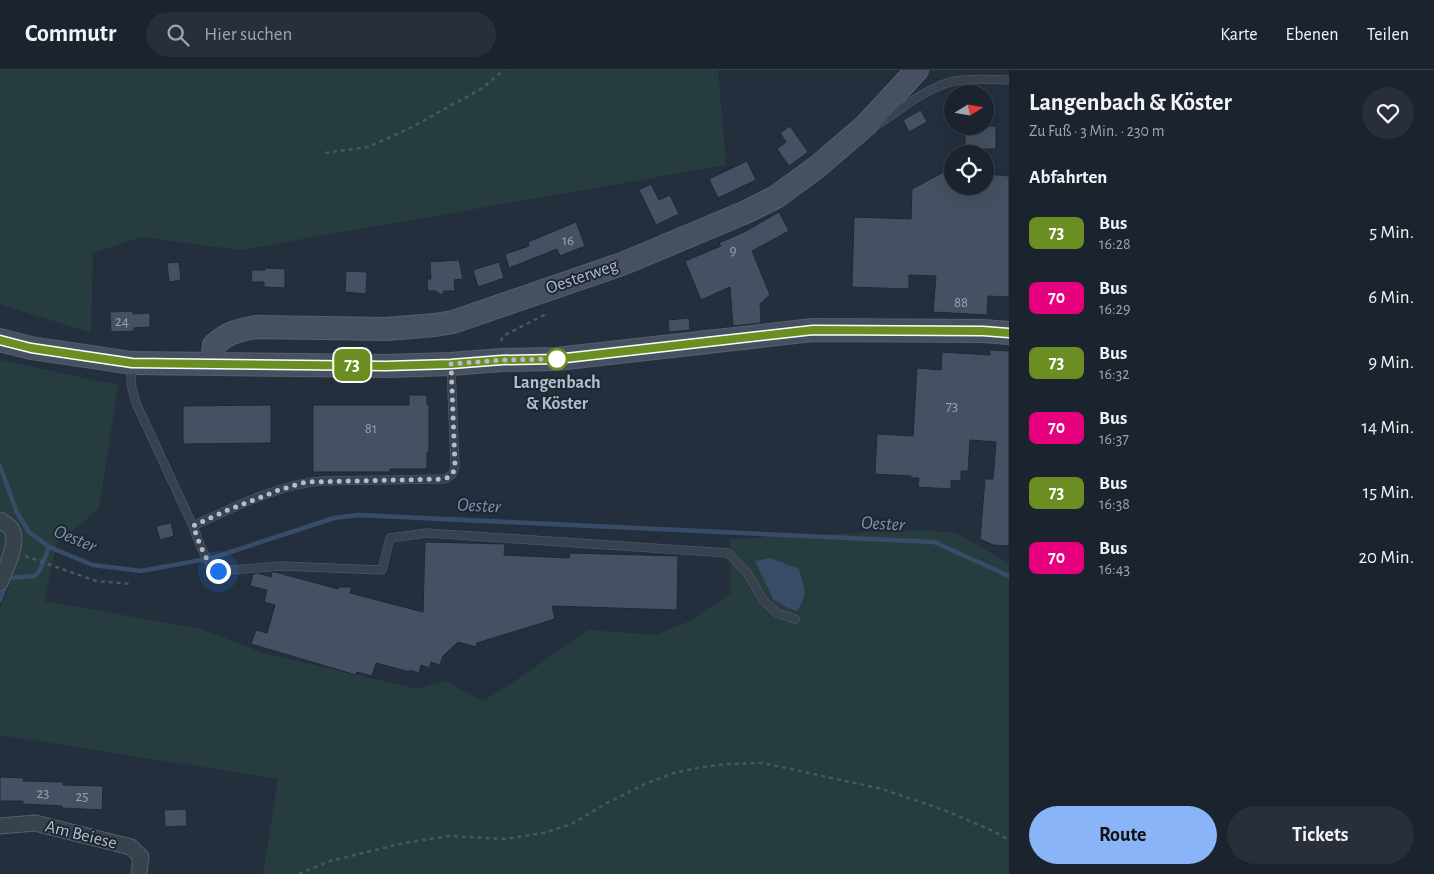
<!DOCTYPE html>
<html lang="de">
<head>
<meta charset="utf-8">
<style>
	:root { --surface:#1b232e; --page:#282f3a; --text:#f1f3f6; --muted:#a0a4aa; --line:#39404a; --accent:#8ab4f8 }
	body { margin:0; font-family:"Alegreya Sans",sans-serif; background:var(--page); color:var(--text); height:100vh; display:flex; flex-direction:column; font-size:19px; white-space:nowrap }
	* { box-sizing:border-box; margin:0 }
	p { font-size:16px; color:var(--muted) }
	.icon { flex:none; width:28px; height:28px; fill:none; stroke:currentColor; stroke-width:2; stroke-linecap:round; stroke-linejoin:round }
	.map { position:relative; flex:1; overflow:hidden }
	.sheet { display:flex; flex-direction:column; background:var(--surface); width:425px }
	.sheet>* { flex:none }
	.badge { padding:0 10px; border-radius:8px; font-size:18px; line-height:32px }
	.needle { width:32px; rotate:79deg }
	.buttons { position:absolute; left:944px; top:15px; display:grid; gap:10px }
	.buttons a { display:grid; place-items:center; width:50px; height:50px; border-radius:50%; background:var(--surface); box-shadow:0 5px 20px #0002,0 0 0 1px var(--line); font-size:25px }
	.you { position:absolute; width:25px; height:25px; margin:-12px; border:4px solid #fff; border-radius:50%; background:#1a73e8; box-shadow:0 0 0 8px #1a73e833 }
	.map>.badge { position:absolute; translate:-50% -50%; box-shadow:0 0 0 2px #fff }
	h2 { padding:0 20px; font-size:19px; line-height:45px }
	.round { display:grid; place-items:center; flex:none; width:52px; height:52px; border-radius:26px; background:var(--page) }
	.headline { display:flex; align-items:center; justify-content:space-between; height:85px; padding:0 20px }
	h1 { font-size:24px; font-weight:600; line-height:38px }
	.primary-button { display:flex; gap:10px; margin-top:auto; padding:10px 20px }
	.primary-button a { flex:1; height:58px; border-radius:30px; background:var(--accent); color:#111; font-size:20px; font-weight:600; line-height:58px; text-align:center }
	.primary-button a+a { background:var(--page); color:var(--text) }
	ul { padding:0; list-style:none }
	li { display:flex; align-items:center; gap:15px; height:65px; padding:0 20px }
	li div { flex:1 }
	li b { display:block; font-size:19px }
	li em { font-style:normal }
	li .badge { min-width:55px; font-weight:700; text-align:center }
	header { display:flex; align-items:center; gap:30px; box-sizing:border-box; height:70px; padding:0 25px; background:var(--surface); border-bottom:1px solid var(--line) }
	header strong { font-size:24px }
	nav { display:flex; gap:28px; margin-inline-start:auto; font-size:18px }
	.search { width:350px; height:45px; background:var(--page); display:flex; align-items:center; gap:12px; box-sizing:border-box; padding:0 18px; border-radius:28px; color:var(--muted); font-size:19px }
	main { display:flex; flex:1; min-height:0 }
	.map>svg:first-child { display:block }
	.green { fill:#263c3f }
	.water { fill:#394c67 }
	.lines { fill:none; stroke-linecap:round; stroke-linejoin:round }
	.stream { stroke:#394c67; stroke-width:4.5 }
	.building { fill:#455162; stroke:#1f2835 }
	.lane-casing { stroke:#565f6c; stroke-width:9 }
	.street-casing { stroke:#565f6c; stroke-width:17 }
	.secondary-casing { stroke:#565f6c; stroke-width:24 }
	.path { stroke:#44595c; stroke-width:2.5; stroke-dasharray:4 4; stroke-linecap:butt }
	.lane { stroke:#38414e; stroke-width:8 }
	.street { stroke:#38414e; stroke-width:15 }
	.secondary { stroke:#465061; stroke-width:22 }
	.line-casing { stroke:#fff; stroke-width:11 }
	.line { stroke:#6b8e23; stroke-width:8 }
	.walk { stroke:#b4bcc9; stroke-width:5; stroke-dasharray:0 9 }
	.stop-dot { fill:#fff; stroke:#6b8e23; stroke-width:2.5 }
	.labels { text-anchor:middle; dominant-baseline:central; stroke-width:4; stroke-linejoin:round; paint-order:stroke }
	.number-label { font-size:15px; fill:#98a1af }
	.street-label { font-size:18px; fill:#b4bcc9; stroke:#1d2633 }
	.stop-label { font-size:18px; font-weight:bold; fill:#b4bcc9; stroke:#1d2633 }
	.water-label { font-size:19px; font-style:italic; fill:#7c92b1; stroke:#1d2633 }
</style>
</head>
<body>
<header>
<strong>Commutr</strong>
<div class="search"><svg class="icon" aria-label="search" viewBox="0 0 24 24"><circle cx="10" cy="10" r="6"/><path d="M15 15l6 6"/></svg>Hier suchen</div>
<nav><a>Karte</a><a>Ebenen</a><a>Teilen</a></nav>
</header>
<main>
<div class="map">
<svg width="1009" height="804" viewBox="0 0 1009 804">
	<rect width="100%" height="100%" fill="#242f3e"/>
	<path class="green" d="M0 0H718L726 95 240 180 142 167 93 183 91 263 0 234Z
		M0 290 118 315 99 439 57 473 44 531 201 559 264 583 417 619 445 611 483 631 515 611 588 560 655 565 688 552 731 523 730 469 923 460 956 463 1009 493V804H263L278 709 0 665V539L10 515 0 508Z"/>
	<path class="water" d="M771 488 799 499C804 518 809 524 797 541L790 539 773 529 755 491Z"/>
	<g class="lines">
		<path class="stream" d="M0 396 17 443 29 462 49 477 93 495 141 501 212 488 334 448 358 445 934 472 1009 506
			M0 530 8 508 35 506 40 500 49 477"/>
	</g>
	<path class="building" d="M921 40 927 52 909 62 903 50Z
		M790 56 808 82 789 96 777 79 786 72 780 63Z
		M978 56H996V79H965V63L979 62Z
		M747 91 756 110 718 128 709 109Z
		M944 102H952V116H985V104L1009 106V227L988 226 987 245 933 242 936 206 909 205V219L852 217 854 147 911 149 912 119Z
		M651 114 659 130 670 125 679 144 656 155 639 120Z
		M779 142 789 161 752 181 770 225 760 234 761 253 733 256 730 217 701 230 685 191 721 176 719 173 746 161Z
		M576 152 585 176 560 186 557 179 509 198 505 184 529 176 528 172Z
		M459 190 463 209 454 210 455 221H444L441 225 436 221H428L427 209H431L430 192Z
		M179 192 181 210 169 212 167 193Z
		M499 192 504 208 478 217 473 200Z
		M265 198 285 199V218L264 217V212H251L252 200H265Z
		M346 201 367 202 366 224 345 222Z
		M133 241V244L150 243V257L134 258V261L111 262 110 242Z
		M689 248 690 260 669 262 668 250Z
		M990 280 1009 281V476L993 475 980 469 985 409H993L996 372 970 370 968 401H961V411L951 410V419L918 417 919 408H911V406L875 404 877 364 913 366 917 298 941 300 942 282 990 285Z
		M409 325H427V335H429V382H427V399H390V402H313V335H409Z
		M271 335V373L183 374V336Z
		M171 453 174 466 160 470 156 456Z
		M425 472 505 474 504 485 569 488 570 483 678 486 677 540 552 536 555 549 477 573 476 577 458 572 443 586 440 595 431 592 429 598 421 595 419 603 410 600V602L376 593 372 606 357 602 356 605 251 574 256 560 267 563 275 535 264 532 267 520 250 516 253 504 258 503 271 507 272 502H275L338 519V517H352L350 523 423 542Z
		M0 707 24 708 23 711 63 712V715L103 716 102 740 62 738V736L23 734V731H0Z
		M186 739 187 756 165 757 164 740Z"/>
	<g class="lines">
		<g class="lane-casing">
			<path id="lane" d="M880 53C903 38 927 17 955 11 973 8 991 9 1009 10
				M132 295 131 314 136 333 193 456
				M451 296 455 395C454 403 452 406 444 409L322 411C279 414 232 438 193 456 198 469 206 495 218 501L281 496 382 500 390 468 427 463 728 483 748 504 763 530 777 543 795 549"/>
		</g>
		<g class="street-casing">
			<path id="street" d="M0 450C4 453 10 456 12 460 19 473 5 500 0 513
				M0 756 35 753 131 777 141 787 139 804"/>
		</g>
		<g class="secondary-casing">
			<path id="secondary" d="M0 270 31 278 132 293 386 296 451 294 502 290 557 289 813 260 983 261 1009 263
				M212 294 214 275C229 262 236 261 256 257L386 259 435 255 453 252 622 194 746 142 776 127 817 97 866 55 917 0"/>
		</g>
		<path class="path" d="M325 83 368 77 410 58 481 19 504 0
			M501 271 503 266 544 245 543 240
			M25 486 96 511 131 514
			M299 804 330 791 404 773 449 766 505 769 543 763 572 754 605 734 645 714 674 703 702 697 728 694 763 693 882 719 944 740 993 761 1009 770"/>
		<use href="#lane" class="lane"/>
		<use href="#street" class="street"/>
		<use href="#secondary" class="secondary"/>
	</g>
	<g class="lines">
		<g class="line-casing">
			<path id="line" d="M0 270 31 278 132 293 386 296 451 294 502 290 557 289 813 260 983 261 1009 263"/>
		</g>
		<use href="#line" class="line"/>
		<path class="walk" d="M218 501C206 495 198 469 193 456L228 440 279 420 306 412 444 409C452 406 454 403 455 395L451 294 502 290 557 289"/>
	</g>
	<circle class="stop-dot" cx="557" cy="289" r="10"/>
	<g class="labels">
		<g class="number-label">
			<text x="568" y="170">16</text>
			<text x="733" y="180">9</text>
			<text x="961" y="232">88</text>
			<text x="122" y="251">24</text>
			<text x="952" y="336">73</text>
			<text x="371" y="358">81</text>
			<text x="43" y="723">23</text>
			<text x="82" y="726">25</text>
		</g>
		<g class="street-label">
			<text transform="translate(582 207) rotate(-19)">Oesterweg</text>
			<text transform="translate(81 765) rotate(14)">Am Beiese</text>
		</g>
		<g class="stop-label">
			<text x="557" y="313">Langenbach<tspan x="557" dy="21">&amp; Köster</tspan></text>
		</g>
		<g class="water-label">
			<text transform="translate(479 436) rotate(3)">Oester</text>
			<text transform="translate(883 454) rotate(3)">Oester</text>
			<text transform="translate(75 469) rotate(23)">Oester</text>
		</g>
	</g>
</svg>
<div class="buttons">
<a><svg class="needle" viewBox="-14 -14 28 28"><path d="M0-13l5 13h-10z" fill="#e53935"/><path d="M0 13l5-13h-10z" fill="#a0a4aa"/></svg></a>
<a><svg class="icon" aria-label="locate" viewBox="0 0 24 24"><circle cx="12" cy="12" r="6"/><path d="M12 2v4M12 18v4M2 12h4M18 12h4"/></svg></a>
</div>
<div class="you" style="left:218px;top:501px"></div>
<b class="badge" style="left:352px;top:295px;background:#6b8e23;color:#fff">73</b>
</div>
<section class="sheet">
<div class="headline"><div><h1>Langenbach &amp; Köster</h1><p>Zu Fuß · 3 Min. · 230 m</p></div><a class="round"><svg class="icon" aria-label="heart" viewBox="0 0 24 24"><path d="M12 20l-8-8c-3-5 5-10 8-4 3-6 11-1 8 4z"/></svg></a></div>
<h2>Abfahrten</h2>
<ul>
<li><span class="badge" style="background:#6b8e23;color:#fff">73</span><div><b>Bus</b><p>16:28</p></div><em>5 Min.</em></li>
<li><span class="badge" style="background:#e6007e;color:#fff">70</span><div><b>Bus</b><p>16:29</p></div><em>6 Min.</em></li>
<li><span class="badge" style="background:#6b8e23;color:#fff">73</span><div><b>Bus</b><p>16:32</p></div><em>9 Min.</em></li>
<li><span class="badge" style="background:#e6007e;color:#fff">70</span><div><b>Bus</b><p>16:37</p></div><em>14 Min.</em></li>
<li><span class="badge" style="background:#6b8e23;color:#fff">73</span><div><b>Bus</b><p>16:38</p></div><em>15 Min.</em></li>
<li><span class="badge" style="background:#e6007e;color:#fff">70</span><div><b>Bus</b><p>16:43</p></div><em>20 Min.</em></li>
</ul>
<div class="primary-button"><a>Route</a><a>Tickets</a></div>
</section>
</main>
</body>
</html>
